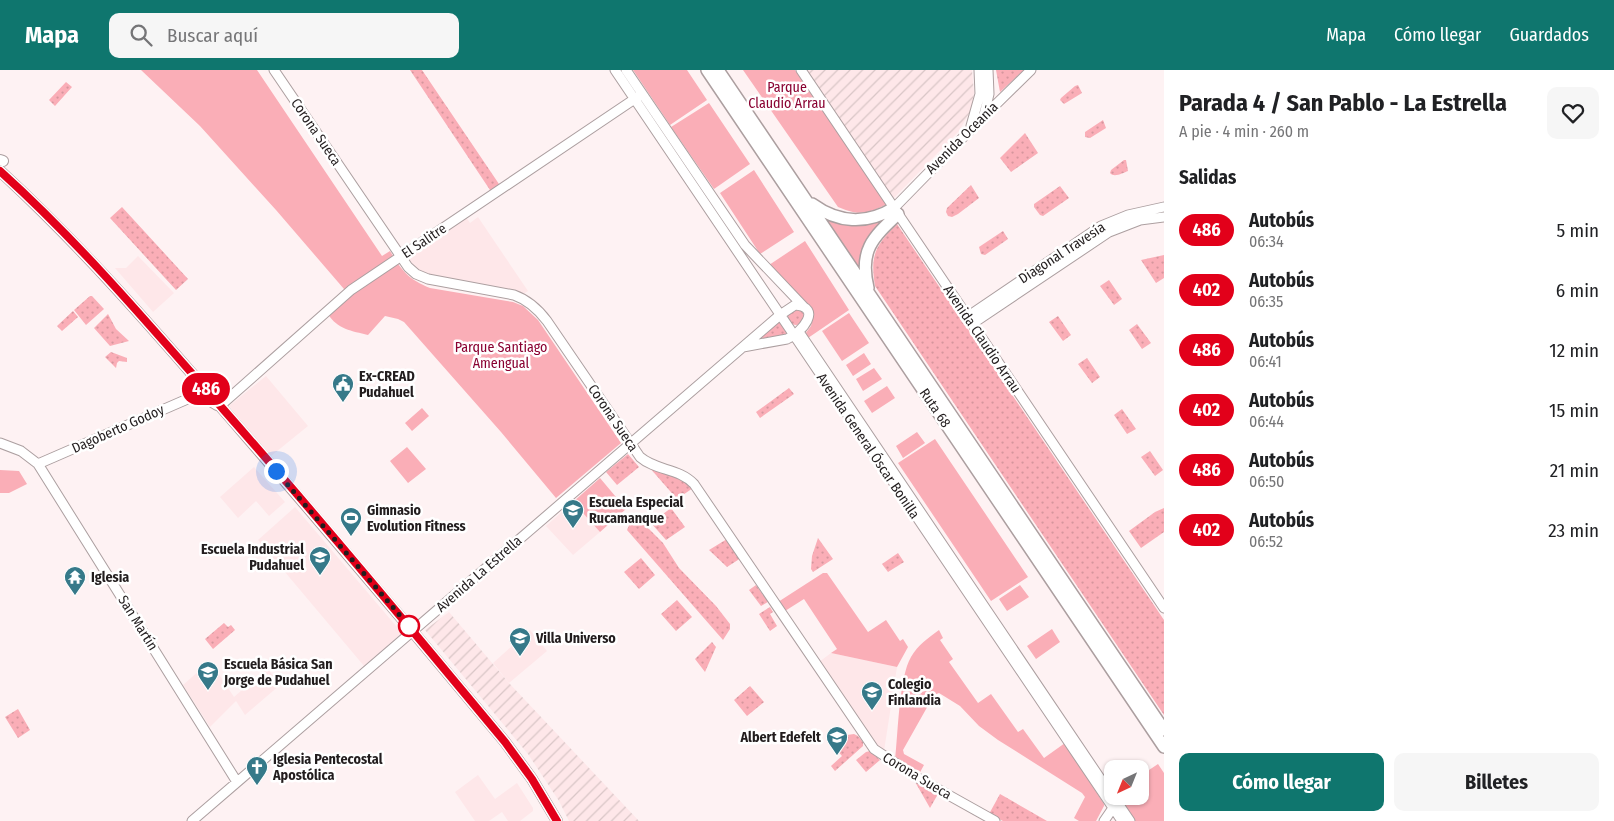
<!DOCTYPE html>
<html lang="es">
<head>
<meta charset="utf-8">
<style>
	:root { --surface:#fff; --page:#f6f6f6; --text:#202124; --muted:#757577; --accent:#0f766e }
	body { margin:0; font-family:"Fira Sans Condensed",sans-serif; background:var(--page); color:var(--text); height:100vh; display:flex; flex-direction:column; font-size:19px; white-space:nowrap }
	* { box-sizing:border-box; margin:0 }
	p { font-size:16px; color:var(--muted) }
	.icon { flex:none; width:28px; height:28px; fill:none; stroke:currentColor; stroke-width:2; stroke-linecap:round; stroke-linejoin:round }
	.map { position:relative; flex:1; overflow:hidden }
	.sheet { display:flex; flex-direction:column; background:var(--surface); width:450px }
	.sheet>* { flex:none }
	.badge { padding:0 10px; border-radius:16px; font-size:18px; line-height:32px }
	.needle { width:32px; rotate:223deg }
	.controls { position:absolute; left:1104px; top:690px; display:grid; gap:10px }
	.controls a { display:grid; place-items:center; width:45px; height:45px; border-radius:10px; background:var(--surface); box-shadow:0 1px 4px #0004; font-size:25px }
	.you { position:absolute; width:25px; height:25px; margin:-12px; border:4px solid #fff; border-radius:50%; background:#1a73e8; box-shadow:0 0 0 8px #1a73e833 }
	.map>.badge { position:absolute; translate:-50% -50%; box-shadow:0 0 0 2px #fff }
	h2 { padding:0 15px; font-size:19px; line-height:45px }
	.round { display:grid; place-items:center; flex:none; width:52px; height:52px; border-radius:10px; background:var(--page) }
	.summary { display:flex; align-items:center; justify-content:space-between; height:85px; padding:0 15px }
	h1 { font-size:24px; font-weight:700; line-height:38px }
	.button { display:flex; gap:10px; margin-top:auto; padding:10px 15px }
	.button a { flex:1; height:58px; border-radius:10px; background:var(--accent); color:#fff; font-size:20px; font-weight:700; line-height:58px; text-align:center }
	.button a+a { background:var(--page); color:var(--text) }
	ul { padding:0; list-style:none }
	li { display:flex; align-items:center; gap:15px; height:60px; padding:0 15px }
	li div { flex:1 }
	li b { display:block; font-size:19px }
	li em { font-style:normal }
	li .badge { min-width:55px; font-weight:700; text-align:center }
	header { display:flex; align-items:center; gap:30px; box-sizing:border-box; height:70px; padding:0 25px; background:var(--accent); color:#fff }
	header strong { font-size:24px }
	nav { display:flex; gap:28px; margin-inline-start:auto; font-size:18px }
	.search { width:350px; height:45px; background:var(--page); display:flex; align-items:center; gap:12px; box-sizing:border-box; padding:0 18px; border-radius:10px; color:var(--muted); font-size:19px }
	main { display:flex; flex:1; min-height:0 }
	.map>svg:first-child { display:block }
	.built { fill:#fee7e9 }
	.industrial { fill:url(#industrial-furrows) }
	.grass { fill:url(#grass-dots) }
	.park { fill:#faaeb7 }
	.lines { fill:none; stroke-linecap:round; stroke-linejoin:round }
	.secondary-casing { stroke:#ac9fa0; stroke-width:11 }
	.primary-casing { stroke:#ac9fa0; stroke-width:12 }
	.highway-casing { stroke:#ac9fa0; stroke-width:14 }
	.secondary { stroke:#fff; stroke-width:9 }
	.primary { stroke:#fff; stroke-width:10 }
	.highway { stroke:#fff; stroke-width:11 }
	.line-casing { stroke:#fff; stroke-width:11 }
	.line { stroke:#e2001a; stroke-width:8 }
	.walk { stroke:#221d1e; stroke-width:5; stroke-dasharray:0 9 }
	.stop-dot { fill:#fff; stroke:#e2001a; stroke-width:2.5 }
	.labels { text-anchor:middle; dominant-baseline:central; stroke-width:5; stroke-linejoin:round; paint-order:stroke }
	.park-label { font-size:14px; fill:#890131; stroke:#fff }
	.street-label { font-size:14px; fill:#221d1e; stroke:#fff }
	.poi-label { font-size:14px; font-weight:bold; fill:#221d1e; stroke:#fff; text-anchor:start }
</style>
</head>
<body>
<header>
<strong>Mapa</strong>
<div class="search"><svg class="icon" aria-label="search" viewBox="0 0 24 24"><circle cx="10" cy="10" r="6"/><path d="M15 15l6 6"/></svg>Buscar aquí</div>
<nav><a>Mapa</a><a>Cómo llegar</a><a>Guardados</a></nav>
</header>
<main>
<div class="map">
<svg width="1164" height="751" viewBox="0 0 1164 751">
	<defs>
		<pattern id="industrial-furrows" width="10" height="10" patternUnits="userSpaceOnUse" patternTransform="scale(1.25)"><rect width="10" height="10" fill="#fee7e9"/><path d="M-1 1l2-2M0 10L10 0M9 11l2-2" fill="none" stroke="#d9c6c7"/></pattern>
		<pattern id="grass-dots" width="8" height="8" patternUnits="userSpaceOnUse" patternTransform="scale(1.25)"><rect width="8" height="8" fill="#faaeb7"/><path d="M2 2h.1M6 6h.1" fill="none" stroke="#d6959d" stroke-width="1.8" stroke-linecap="round"/></pattern>
	</defs>
	<rect width="100%" height="100%" fill="#fef2f3"/>
	<path class="built" d="M466 147 470 153 478 147 528 221 522 225 422 204 408 189Z
		M138 186 174 223 153 242 115 198H126Z
		M266 306 308 356 271 386 229 336Z
		M254 397 285 432 269 446 256 431 238 448 220 427Z
		M573 432 600 462 573 485 546 456Z
		M295 437 402 563 364 596 258 470Z
		M530 560 547 581 509 613 493 593Z
		M831 583 897 597 884 681 879 678 819 592Z
		M210 591 234 627 267 598 280 615 245 645 236 631 210 657 183 615Z
		M478 705 495 729 517 713 533 738V741L520 751H508L502 742 489 751H475L455 722Z"/>
	<path class="industrial" d="M807 0H972L974 23 971 40 959 61 893 129Z
		M449 542 509 613 639 751H569L559 731 528 684 425 560Z"/>
	<path class="grass" d="M410 0H422L501 117 492 123Z
		M996 0H1024L1000 22Z
		M66 12 72 17 55 36 49 30Z
		M1078 15 1082 23 1064 34 1060 30 1061 28 1075 16Z
		M1103 50 1106 58 1090 68 1085 67V62Z
		M1025 63 1038 83 1011 102 1000 88Z
		M1124 90H1126L1128 101C1123 103 1114 108 1110 103L1111 100Z
		M971 115 979 128 958 144 952 147 948 146 946 142 947 138Z
		M1060 116 1069 128 1043 146 1040 145 1034 137V134Z
		M122 137 188 209 176 220 110 148Z
		M897 154 1164 550V645L875 216C870 185 875 176 897 154Z
		M1003 161 1008 169 985 185 981 184 979 177Z
		M1164 185V208L1156 213 1141 190Z
		M1109 210 1122 229 1114 235 1100 216Z
		M90 226H92L104 239 86 255 74 240Z
		M788 247a8 8 0 1 1 16 0a8 8 0 1 1-16 0Z
		M73 241 78 247 62 261 57 256Z
		M108 244 116 259 129 271 110 276 94 258Z
		M1058 246 1071 265 1063 271 1049 252Z
		M778 249 788 266 757 272 755 270Z
		M1137 254 1151 273 1142 279 1129 260Z
		M111 282 127 288V292L119 291 117 293 116 298 105 287Z
		M1087 288 1100 307 1092 313 1078 294Z
		M789 318 794 324 760 348 756 342Z
		M1122 339 1136 359 1127 364 1114 345Z
		M1150 381 1163 400 1155 406 1141 387Z
		M628 384 639 397 617 415 606 402Z
		M649 397 683 410 693 418 677 429Z
		M671 438 685 457 666 470 651 453Z
		M1164 438V462L1141 478 1129 461 1155 442Z
		M634 444 663 473 679 498 716 536 730 554V559L723 570 627 460Z
		M818 468 833 489 813 502 811 499 812 486Z
		M727 469 741 488 727 497 709 480Z
		M898 483 904 492 888 502 882 494Z
		M641 488 655 505 639 519 624 502Z
		M756 515 766 529 769 527 771 530 761 536 749 520Z
		M677 530 692 547 676 561 661 544Z
		M770 537 773 542 770 544 777 556 770 561 759 544Z
		M224 553 228 557 231 555 235 560 213 579 205 569Z
		M712 572 716 577 705 602 695 589Z
		M750 616 764 632 747 646 734 630Z
		M18 639 30 660 18 668 5 647Z
		M854 664 858 666 863 672V676L835 701 831 696 842 686 826 668Z
		M870 681 880 690 866 702 856 690 866 682Z
		M914 710 938 724 930 738Z
		M1000 724 1047 751H1003L989 744Z"/>
	<path class="park" d="M141 0H257L382 186 390 181C402 201 408 209 430 218L513 232 523 236 538 250 621 373 556 428 501 362 404 252 398 249 385 246 368 265C352 261 337 259 328 244L350 226 276 140 200 56Z
		M633 0H687L707 30 670 55Z
		M743 0H795L887 134C867 144 859 146 838 137Z
		M709 33 750 94 714 119 671 57Z
		M754 100 794 162 760 184 720 123Z
		M888 144 861 203 822 145Z
		M805 171 849 240 808 268 805 264 811 256 813 246 769 195Z
		M849 243 869 273 842 291 822 261Z
		M864 283 871 294 853 306 846 295Z
		M874 298 882 309 863 321 856 309Z
		M887 316 895 328 872 343 864 331Z
		M422 338 429 346 412 361 405 353Z
		M917 362 925 373 903 388 896 376Z
		M935 369 1028 507 991 531 898 393Z
		M407 377 426 399 408 413 390 391Z
		M0 400 19 401 27 414 9 423H0Z
		M600 408 626 439 600 462 573 432Z
		M823 503H827L868 562 886 550 900 571 903 569 908 577 897 597 831 583 837 579 804 529 785 541 778 532Z
		M1020 515 1029 527 1007 541 999 529Z
		M1052 559 1060 572 1036 589 1027 576Z
		M939 560 943 568 940 570 953 589 949 592 978 633 991 624 1018 662 1023 659 1044 688 1065 673 1104 734V736L1096 751H1079L1074 748 1085 727 1082 723 998 670 979 656 960 636 939 623 934 625 903 680 904 684 924 695 918 706 895 690C898 664 899 607 911 587 918 575 928 568 939 560Z
		M1158 694 1164 703V751H1134L1118 726H1140V706Z"/>
	<g class="lines">
		<g class="secondary-casing">
			<path id="secondary" d="M274 0 408 197 416 204 428 209 514 225C528 230 538 239 547 251L640 387C656 401 679 398 694 414L874 679 918 708 995 751
				M615 0 1122 751
				M626 0 745 175 804 237
				M801 0 1164 538
				M984 45 989 24 988 0
				M971 56 980 24 979 0
				M894 138 983 47 1031 0
				M967 247 1101 156 1128 145 1164 137
				M972 254 1109 162 1140 150 1164 147
				M799 262 1112 726
				M220 336 351 220 642 24
				M0 373 21 381 38 394 237 712
				M38 394 199 324
				M1113 726 1130 751
				M192 751 780 245 795 235C823 237 802 263 787 269L743 277
				M1104 751 1115 735"/>
		</g>
		<g class="primary-casing">
			<path id="primary" d="M0 90 3 91
				M0 101C88 182 162 269 240 359 330 463 418 567 505 672L532 709 557 751
				M199 324 217 335"/>
		</g>
		<g class="highway-casing">
			<path id="highway" d="M707 0 1164 677
				M718 0 1164 660
				M812 134C838 153 866 155 894 138
				M868 218C859 181 872 168 898 144"/>
		</g>
		<use href="#secondary" class="secondary"/>
		<use href="#primary" class="primary"/>
		<use href="#highway" class="highway"/>
	</g>
	<g class="lines">
		<g class="line-casing">
			<path id="line" d="M0 101C81 174 151 257 223 339 319 448 412 560 505 672L532 709 557 751"/>
		</g>
		<use href="#line" class="line"/>
		<path class="walk" d="M276 401 409 556"/>
	</g>
	<defs>
		<g id="civic-pin" transform="scale(1.125)"><path d="M0 17L-7.5 6A9.5 9.5 0 1 1 7.5 6Z" fill="#367989" stroke="#fff"/><path d="M-.6-6.5H3V-4.5H.6V-3L4-1V1h2V6H-6V1h2V-1L-.6-3ZM-1.2 2.5V6h2.4V2.5Z" fill="#fff"/></g>
		<g id="school-pin" transform="scale(1.125)"><path d="M0 17L-7.5 6A9.5 9.5 0 1 1 7.5 6Z" fill="#367989" stroke="#fff"/><path d="M0-5L7-2L0 1L-7-2ZM-4 1L0 2.5L4 1V4Q0 6-4 4Z" fill="#fff"/></g>
		<g id="stadium-pin" transform="scale(1.125)"><path d="M0 17L-7.5 6A9.5 9.5 0 1 1 7.5 6Z" fill="#367989" stroke="#fff"/><path d="M0-5a6.5 5 0 1 0 0 10a6.5 5 0 1 0 0-10ZM-3.5-1.8h7v3.6h-7Z" fill="#fff"/></g>
		<g id="temple-pin" transform="scale(1.125)"><path d="M0 17L-7.5 6A9.5 9.5 0 1 1 7.5 6Z" fill="#367989" stroke="#fff"/><path d="M0-6L5-2H3V0L6.5 2.5H4V6H1.5V3h-3V6H-4V2.5H-6.5L-3 0V-2H-5Z" fill="#fff"/></g>
		<g id="church-pin" transform="scale(1.125)"><path d="M0 17L-7.5 6A9.5 9.5 0 1 1 7.5 6Z" fill="#367989" stroke="#fff"/><path d="M-1.2-6h2.4v3.5h3.3v2.4h-3.3V6h-2.4V-.1h-3.3v-2.4h3.3Z" fill="#fff"/></g>
	</defs>
	<g fill-rule="evenodd">
		<use href="#civic-pin" x="343" y="314"/>
		<use href="#school-pin" x="573" y="440"/>
		<use href="#stadium-pin" x="351" y="448"/>
		<use href="#school-pin" x="320" y="487"/>
		<use href="#temple-pin" x="75" y="507"/>
		<use href="#school-pin" x="520" y="568"/>
		<use href="#school-pin" x="208" y="602"/>
		<use href="#school-pin" x="872" y="622"/>
		<use href="#school-pin" x="837" y="667"/>
		<use href="#church-pin" x="257" y="697"/>
	</g>
	<circle class="stop-dot" cx="409" cy="556" r="10"/>
	<g class="labels">
		<g class="park-label">
			<text x="787" y="17">Parque<tspan x="787" dy="16">Claudio Arrau</tspan></text>
			<text x="501" y="277">Parque Santiago<tspan x="501" dy="16">Amengual</tspan></text>
		</g>
		<g class="street-label">
			<text transform="translate(316 62) rotate(56)">Corona Sueca</text>
			<text transform="translate(962 68) rotate(-45)">Avenida Oceanía</text>
			<text transform="translate(424 171) rotate(-34)">El Salitre</text>
			<text transform="translate(1062 183) rotate(-33)">Diagonal Travesía</text>
			<text transform="translate(982 269) rotate(56)">Avenida Claudio Arrau</text>
			<text transform="translate(935 338) rotate(56)">Ruta 68</text>
			<text transform="translate(613 348) rotate(56)">Corona Sueca</text>
			<text transform="translate(118 359) rotate(-24)">Dagoberto Godoy</text>
			<text transform="translate(868 376) rotate(56)">Avenida General Óscar Bonilla</text>
			<text transform="translate(479 504) rotate(-41)">Avenida La Estrella</text>
			<text transform="translate(138 553) rotate(58)">San Martín</text>
			<text transform="translate(917 706) rotate(31)">Corona Sueca</text>
		</g>
		<g class="poi-label">
			<text x="359" y="306">Ex-CREAD<tspan x="359" dy="16">Pudahuel</tspan></text>
			<text x="589" y="432">Escuela Especial<tspan x="589" dy="16">Rucamanque</tspan></text>
			<text x="367" y="440">Gimnasio<tspan x="367" dy="16">Evolution Fitness</tspan></text>
			<text x="304" y="479" text-anchor="end">Escuela Industrial<tspan x="304" dy="16">Pudahuel</tspan></text>
			<text x="91" y="507">Iglesia</text>
			<text x="536" y="568">Villa Universo</text>
			<text x="224" y="594">Escuela Básica San<tspan x="224" dy="16">Jorge de Pudahuel</tspan></text>
			<text x="888" y="614">Colegio<tspan x="888" dy="16">Finlandia</tspan></text>
			<text x="821" y="667" text-anchor="end">Albert Edefelt</text>
			<text x="273" y="689">Iglesia Pentecostal<tspan x="273" dy="16">Apostólica</tspan></text>
		</g>
	</g>
</svg>
<div class="controls">
<a><svg class="needle" viewBox="-14 -14 28 28"><path d="M0-13l5 13h-10z" fill="#e53935"/><path d="M0 13l5-13h-10z" fill="#757577"/></svg></a>
</div>
<div class="you" style="left:276px;top:401px"></div>
<b class="badge" style="left:206px;top:319px;background:#e2001a;color:#fff">486</b>
</div>
<section class="sheet">
<div class="summary"><div><h1>Parada 4 / San Pablo - La Estrella</h1><p>A pie · 4 min · 260 m</p></div><a class="round"><svg class="icon" aria-label="heart" viewBox="0 0 24 24"><path d="M12 20l-8-8c-3-5 5-10 8-4 3-6 11-1 8 4z"/></svg></a></div>
<h2>Salidas</h2>
<ul>
<li><span class="badge" style="background:#e2001a;color:#fff">486</span><div><b>Autobús</b><p>06:34</p></div><em>5 min</em></li>
<li><span class="badge" style="background:#e2001a;color:#fff">402</span><div><b>Autobús</b><p>06:35</p></div><em>6 min</em></li>
<li><span class="badge" style="background:#e2001a;color:#fff">486</span><div><b>Autobús</b><p>06:41</p></div><em>12 min</em></li>
<li><span class="badge" style="background:#e2001a;color:#fff">402</span><div><b>Autobús</b><p>06:44</p></div><em>15 min</em></li>
<li><span class="badge" style="background:#e2001a;color:#fff">486</span><div><b>Autobús</b><p>06:50</p></div><em>21 min</em></li>
<li><span class="badge" style="background:#e2001a;color:#fff">402</span><div><b>Autobús</b><p>06:52</p></div><em>23 min</em></li>
</ul>
<div class="button"><a>Cómo llegar</a><a>Billetes</a></div>
</section>
</main>
</body>
</html>
